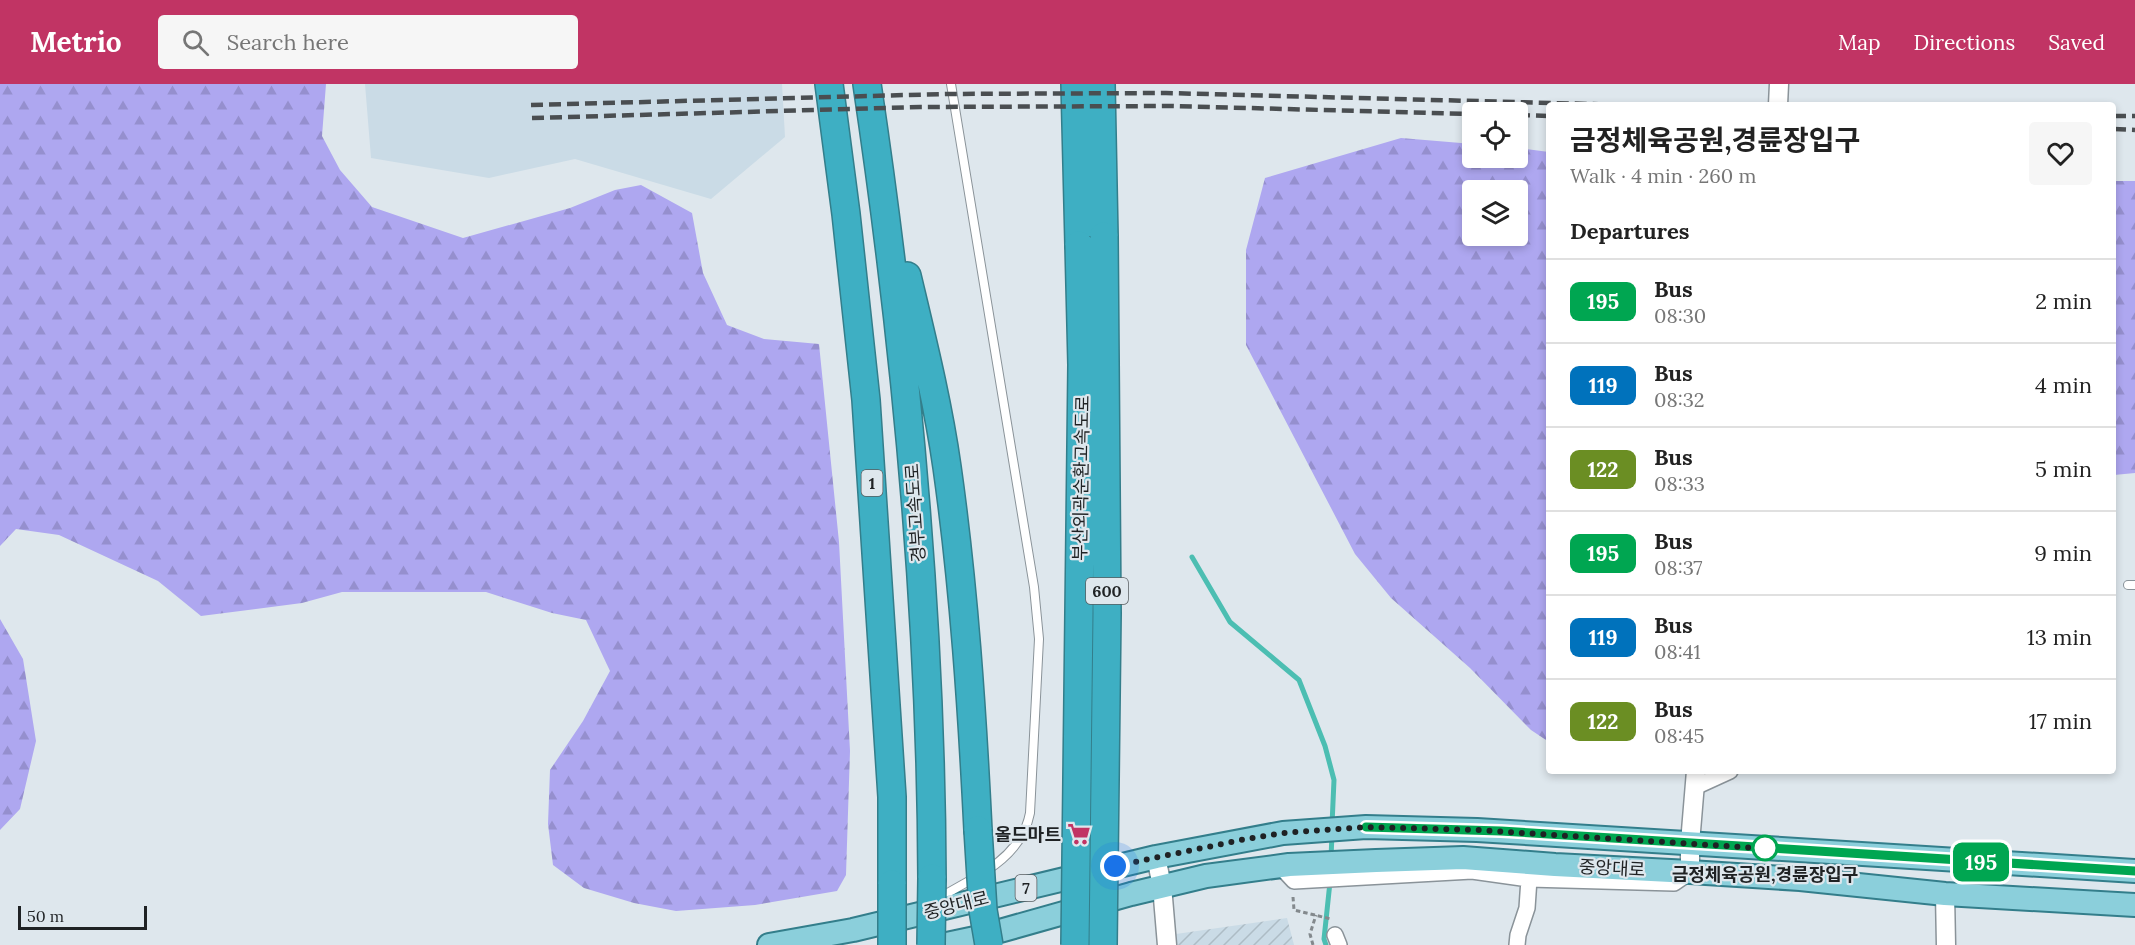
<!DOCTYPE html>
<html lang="en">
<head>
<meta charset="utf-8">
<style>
	:root { --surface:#fff; --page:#f6f6f6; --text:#222; --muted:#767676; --line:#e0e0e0; --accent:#c13464 }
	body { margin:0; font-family:Lora,"Noto Sans KR",serif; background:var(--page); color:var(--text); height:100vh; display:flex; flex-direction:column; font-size:22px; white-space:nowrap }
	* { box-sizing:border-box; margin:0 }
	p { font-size:20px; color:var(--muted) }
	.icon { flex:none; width:33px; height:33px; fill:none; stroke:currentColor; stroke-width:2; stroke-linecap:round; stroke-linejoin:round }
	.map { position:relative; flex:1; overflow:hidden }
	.side { position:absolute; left:1546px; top:18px; width:570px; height:672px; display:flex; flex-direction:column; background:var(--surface); border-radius:6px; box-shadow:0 3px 9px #0003 }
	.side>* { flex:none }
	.badge { padding:0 12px; border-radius:9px; font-size:21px; line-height:39px }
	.fabs { position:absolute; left:1462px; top:18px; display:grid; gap:12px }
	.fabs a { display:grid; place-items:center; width:66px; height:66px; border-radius:6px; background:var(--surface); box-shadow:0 3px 9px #0003; font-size:30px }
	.scale { position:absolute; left:18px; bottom:15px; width:129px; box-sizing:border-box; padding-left:6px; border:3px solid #1f2224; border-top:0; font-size:16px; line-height:21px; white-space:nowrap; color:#1f2224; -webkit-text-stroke:4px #dee7ed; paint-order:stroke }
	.you { position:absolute; width:30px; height:30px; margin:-15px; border:4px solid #fff; border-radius:50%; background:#1a73e8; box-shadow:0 0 0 9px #1a73e833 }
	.map>.badge { position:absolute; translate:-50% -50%; box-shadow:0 0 0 3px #fff }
	h2 { padding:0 24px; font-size:22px; line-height:54px }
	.round { display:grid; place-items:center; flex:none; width:63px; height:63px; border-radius:6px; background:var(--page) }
	.head { display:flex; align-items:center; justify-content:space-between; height:102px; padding:0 24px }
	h1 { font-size:28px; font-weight:700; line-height:45px }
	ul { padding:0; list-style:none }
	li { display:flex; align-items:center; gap:18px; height:84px; padding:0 24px; border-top:2px solid var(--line) }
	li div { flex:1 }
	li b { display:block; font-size:22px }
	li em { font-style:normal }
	li .badge { min-width:66px; font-weight:700; text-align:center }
	header { display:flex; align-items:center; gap:36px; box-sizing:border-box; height:84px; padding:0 30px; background:var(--accent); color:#fff }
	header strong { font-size:28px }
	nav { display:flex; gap:33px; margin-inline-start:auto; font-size:21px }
	.search { width:420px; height:54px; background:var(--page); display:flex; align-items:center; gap:15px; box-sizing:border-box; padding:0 21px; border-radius:6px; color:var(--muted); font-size:22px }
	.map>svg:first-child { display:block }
	.built { fill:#cadbe6 }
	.industrial { fill:url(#industrial-furrows) }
	.forest { fill:url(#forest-firs); fill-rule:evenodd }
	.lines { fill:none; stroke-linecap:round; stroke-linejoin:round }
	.stream { stroke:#4cbeb2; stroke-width:5 }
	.service-casing { stroke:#8a9399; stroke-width:10 }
	.minor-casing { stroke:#8a9399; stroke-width:18 }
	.tertiary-casing { stroke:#8a9399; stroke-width:21 }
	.primary-casing { stroke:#337e8b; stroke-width:26 }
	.motorway-casing { stroke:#337e8b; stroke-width:30 }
	.path { stroke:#83898d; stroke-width:3; stroke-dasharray:4.5 3; stroke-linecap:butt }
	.service { stroke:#fff; stroke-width:8 }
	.minor { stroke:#fff; stroke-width:15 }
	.tertiary { stroke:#fff; stroke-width:18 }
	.primary { stroke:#8bcfdb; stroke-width:22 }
	.motorway { stroke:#3eafc3; stroke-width:27 }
	.rail { stroke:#4a4e51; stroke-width:4.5; stroke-dasharray:12 6; stroke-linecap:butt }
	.motorway-bridge-casing { stroke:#337e8b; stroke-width:30; stroke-linecap:butt }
	.motorway-bridge { stroke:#3eafc3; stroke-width:27 }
	.line-casing { stroke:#fff; stroke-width:14 }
	.line { stroke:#00a651; stroke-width:9 }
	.walk { stroke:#1f2224; stroke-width:6; stroke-dasharray:0 10.8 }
	.stop-dot { fill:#fff; stroke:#00a651; stroke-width:3 }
	.labels { text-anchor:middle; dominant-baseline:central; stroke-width:4.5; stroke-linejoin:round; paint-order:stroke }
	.shield { fill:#dee7ed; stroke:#585d60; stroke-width:1.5 }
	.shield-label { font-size:16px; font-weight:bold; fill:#1f2224 }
	.street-label { font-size:18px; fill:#1f2224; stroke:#dee7ed }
	.poi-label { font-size:18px; font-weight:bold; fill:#1f2224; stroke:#dee7ed; text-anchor:end }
	.stop-label { font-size:18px; font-weight:bold; fill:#1f2224; stroke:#dee7ed }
</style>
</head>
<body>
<header>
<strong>Metrio</strong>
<div class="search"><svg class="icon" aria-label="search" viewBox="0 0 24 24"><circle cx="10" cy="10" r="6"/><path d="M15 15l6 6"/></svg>Search here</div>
<nav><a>Map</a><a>Directions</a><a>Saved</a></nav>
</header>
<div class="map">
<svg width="2135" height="861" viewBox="0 0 2135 861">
	<defs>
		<pattern id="industrial-furrows" width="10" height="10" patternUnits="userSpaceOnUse" patternTransform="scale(1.5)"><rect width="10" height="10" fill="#cadbe6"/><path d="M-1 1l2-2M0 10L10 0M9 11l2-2" fill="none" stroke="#adbcc5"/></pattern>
		<pattern id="forest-firs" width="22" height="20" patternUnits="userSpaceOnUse" patternTransform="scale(1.5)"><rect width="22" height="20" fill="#aea7f0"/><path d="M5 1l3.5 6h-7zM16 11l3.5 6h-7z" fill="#958fce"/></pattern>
	</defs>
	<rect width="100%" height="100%" fill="#dee7ed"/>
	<path class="built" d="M365 0H782L785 53 711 115 575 75 489 94 371 74Z"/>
	<path class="industrial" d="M1287 834 1294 861H1177L1176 850Z"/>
	<path class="forest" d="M0 0H326L322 52 340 86 372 123 463 154 570 124 615 106 641 101 692 129 703 189 727 241 764 255 819 260 839 458 850 667 846 791 837 807 755 821 676 827 634 819 584 804 553 781 548 740 550 686 583 637 610 587 586 536 552 529 486 508H342L302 519 201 532 158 497 59 451 16 445 0 462Z
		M1401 54 1473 60V74H1518V64L1549 68V658L1531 646 1470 584 1391 514 1355 470 1246 261V166L1265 94ZM1518 106V152H1473V106Z
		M2114 97H2135V389L2114 391Z
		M0 535 23 575 36 657 20 725 0 746Z"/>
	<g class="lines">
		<path class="stream" d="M1192 473 1230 538 1299 596 1325 662 1334 696 1332 741
			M1331 774 1332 750
			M1326 861 1324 855 1330 798"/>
		<g class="service-casing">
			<path id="service" d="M951 0 1034 503 1039 555 1030 729C1025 755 1008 773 986 787
				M2128 501H2135
				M937 815 976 793"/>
		</g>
		<g class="minor-casing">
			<path id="minor" d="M1695 703 1730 687
				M1280 782 1294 797 1472 787 1529 795 1674 799 1690 788
				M1335 851 1339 861
				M1517 861 1518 851 1527 824 1529 795"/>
		</g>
		<g class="tertiary-casing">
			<path id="tertiary" d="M1778 21 1779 0
				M1156 773 1162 802 1167 861
				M1690 788V759L1696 687
				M1945 810 1946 861"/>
		</g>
		<g class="primary-casing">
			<path id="primary" d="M769 861 853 846 1156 773 1283 749 1366 743 1477 746 2135 787
				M942 861 975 854 1131 810 1206 792 1289 781 1376 777 1463 774 1555 781 1690 788 1800 795 1945 810 2135 821"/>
		</g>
		<g class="motorway-casing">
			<path id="motorway" d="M829 0 846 130 866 316 892 713V800
				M867 0C906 262 931 528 932 794
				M1075 0 1079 161
				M1101 0 1104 152
				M907 192C922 255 938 319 947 383 964 503 972 625 978 746"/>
		</g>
		<path class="path" d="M1293 813 1294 826 1331 835
			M1313 861 1310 850 1316 831"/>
		<use href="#service" class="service"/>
		<use href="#minor" class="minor"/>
		<use href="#tertiary" class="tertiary"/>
		<use href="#primary" class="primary"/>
		<use href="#motorway" class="motorway"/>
		<path class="rail" d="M531 21 945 10 1166 9 1628 21
			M1518 31 1550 32
			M2114 32H2135
			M532 34 920 23 1172 22 1473 30
			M2114 45 2135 46"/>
		<g class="motorway-bridge-casing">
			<path id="motorway-bridge" d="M978 746 983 826 989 861
				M892 861V800
				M931 861 932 794
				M1075 861 1082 281 1079 161
				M1103 861 1107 529 1104 152"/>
		</g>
		<use href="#motorway-bridge" class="motorway-bridge"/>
	</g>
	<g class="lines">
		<g class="line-casing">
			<path id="line" d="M1366 743 1501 747 2135 787"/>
		</g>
		<use href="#line" class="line"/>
		<path class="walk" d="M1115 782 1246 755 1283 749 1366 743 1477 746 1773 765 1765 764"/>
	</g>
	<defs>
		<g id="supermarket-bare" transform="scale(1.8)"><path d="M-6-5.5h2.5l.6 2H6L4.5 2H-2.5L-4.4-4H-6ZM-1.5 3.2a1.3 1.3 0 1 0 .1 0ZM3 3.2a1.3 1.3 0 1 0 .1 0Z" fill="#c13464" stroke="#dee7ed" stroke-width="2.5" paint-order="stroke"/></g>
	</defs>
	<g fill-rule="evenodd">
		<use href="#supermarket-bare" x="1079" y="750"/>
	</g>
	<circle class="stop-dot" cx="1765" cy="764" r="12"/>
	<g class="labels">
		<g class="shield">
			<rect x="861.5" y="386" width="21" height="26" rx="4.5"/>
			<rect x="1086" y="494" width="42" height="26" rx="4.5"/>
			<rect x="1015.5" y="791" width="21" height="26" rx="4.5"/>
		</g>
		<g class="shield-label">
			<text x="872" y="399">1</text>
			<text x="1107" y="507">600</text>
			<text x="1026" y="804">7</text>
		</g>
		<g class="street-label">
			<text transform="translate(1081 394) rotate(-89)">부산외곽순환고속도로</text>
			<text transform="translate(915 429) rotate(-94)">경부고속도로</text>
			<text transform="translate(1612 784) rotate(3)">중앙대로</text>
			<text transform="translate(956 821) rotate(-14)">중앙대로</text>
		</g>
		<g class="poi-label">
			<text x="1061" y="750">올드마트</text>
		</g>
		<g class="stop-label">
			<text x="1765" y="790">금정체육공원,경륜장입구</text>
		</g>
	</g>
</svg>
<div class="fabs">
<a><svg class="icon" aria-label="locate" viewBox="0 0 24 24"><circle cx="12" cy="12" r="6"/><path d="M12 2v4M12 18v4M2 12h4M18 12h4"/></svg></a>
<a><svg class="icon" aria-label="layers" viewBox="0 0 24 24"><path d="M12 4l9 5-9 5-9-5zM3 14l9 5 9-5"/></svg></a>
</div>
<div class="scale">50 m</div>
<div class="you" style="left:1115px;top:782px"></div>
<b class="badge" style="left:1981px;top:778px;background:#00a651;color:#fff">195</b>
<section class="side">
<div class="head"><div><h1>금정체육공원,경륜장입구</h1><p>Walk · 4 min · 260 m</p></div><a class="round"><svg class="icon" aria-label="heart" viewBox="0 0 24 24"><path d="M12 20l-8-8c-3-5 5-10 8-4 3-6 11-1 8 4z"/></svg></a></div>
<h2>Departures</h2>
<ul>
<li><span class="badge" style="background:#00a651;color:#fff">195</span><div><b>Bus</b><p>08:30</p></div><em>2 min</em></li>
<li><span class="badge" style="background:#0072bc;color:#fff">119</span><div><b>Bus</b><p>08:32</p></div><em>4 min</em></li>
<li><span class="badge" style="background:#6b8e23;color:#fff">122</span><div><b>Bus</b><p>08:33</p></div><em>5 min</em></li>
<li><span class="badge" style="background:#00a651;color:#fff">195</span><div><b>Bus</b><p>08:37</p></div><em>9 min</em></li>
<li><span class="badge" style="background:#0072bc;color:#fff">119</span><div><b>Bus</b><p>08:41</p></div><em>13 min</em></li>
<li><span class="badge" style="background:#6b8e23;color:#fff">122</span><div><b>Bus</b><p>08:45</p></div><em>17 min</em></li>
</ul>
</section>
</div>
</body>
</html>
